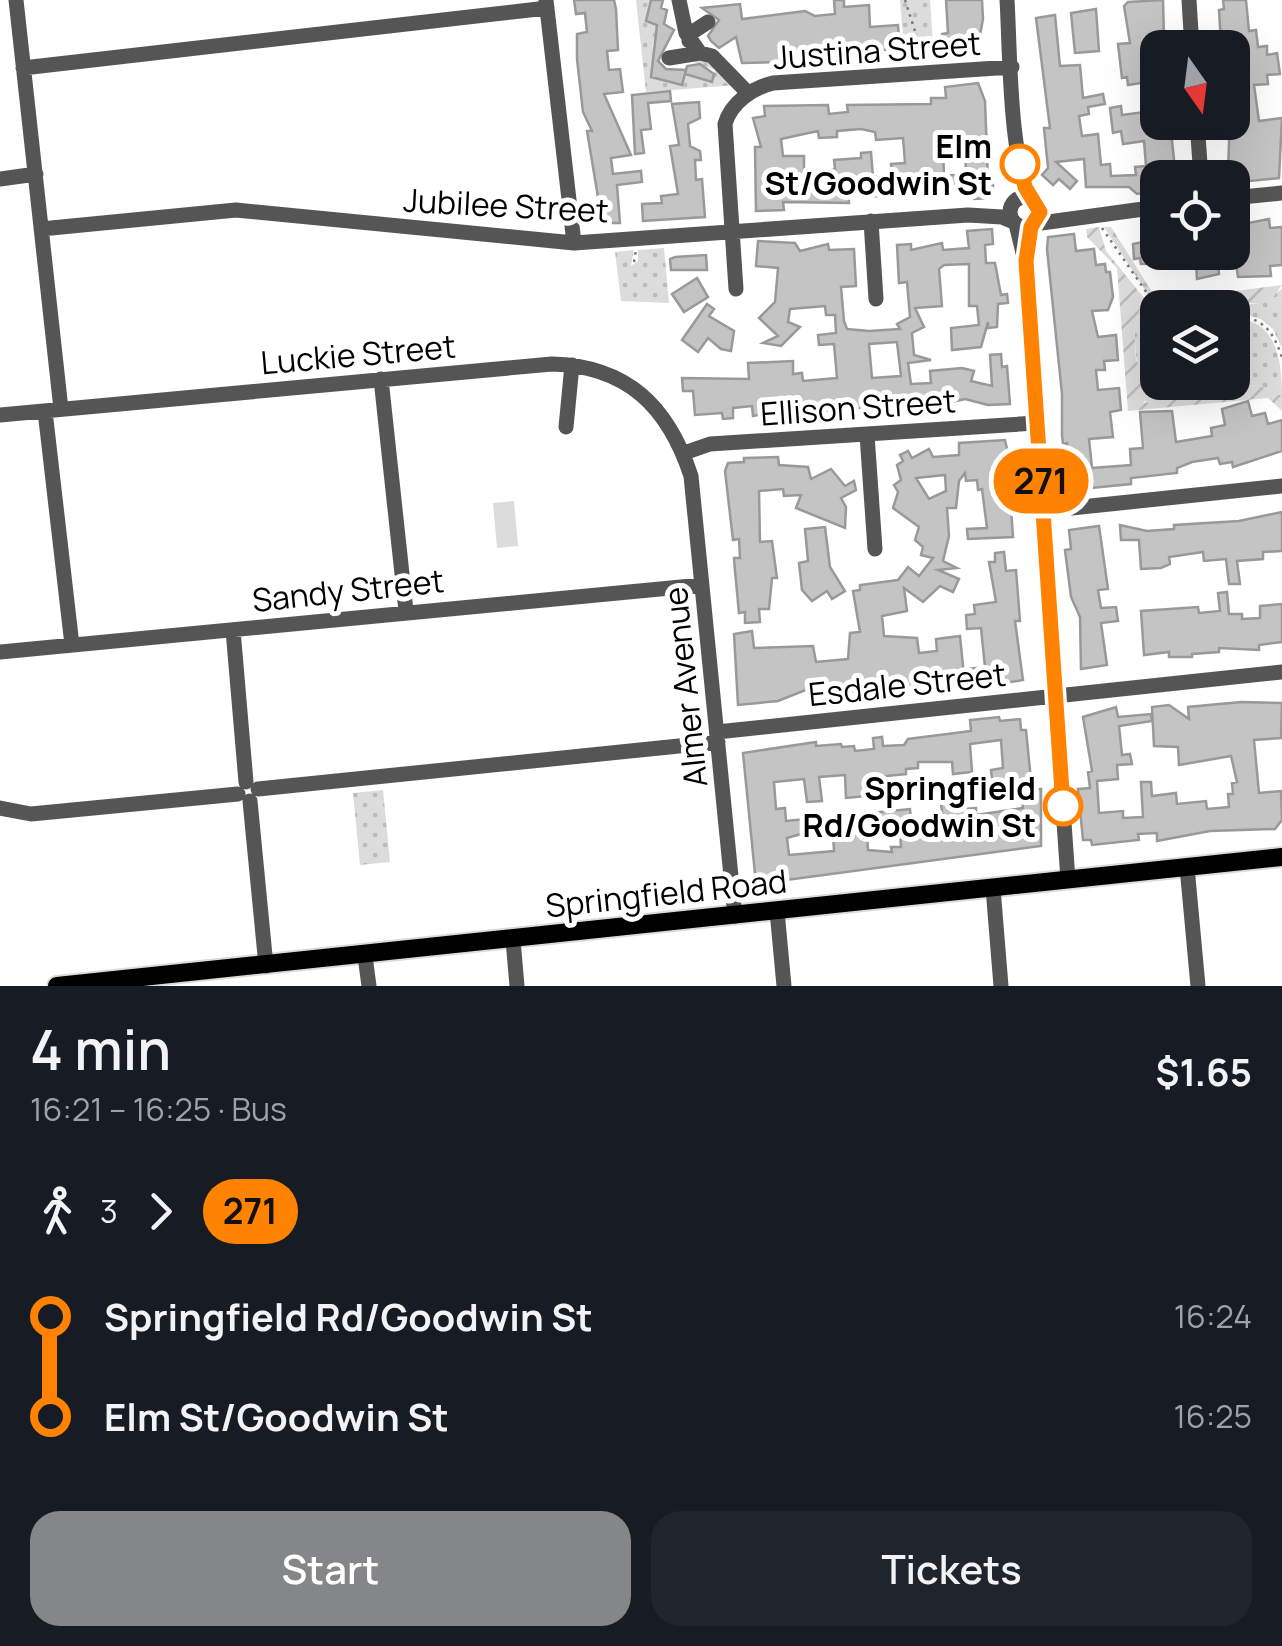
<!DOCTYPE html>
<html lang="en">
<head>
<meta charset="utf-8">
<style>
	:root { --surface:#171b24; --page:#20242c; --text:#f1f3f6; --muted:#9ea1a6; --accent:#858687 }
	body { margin:0; font-family:Manrope,sans-serif; background:var(--page); color:var(--text); height:100vh; display:flex; flex-direction:column; font-size:38px; white-space:nowrap }
	* { box-sizing:border-box; margin:0 }
	p { font-size:32px; color:var(--muted) }
	.icon { flex:none; width:55px; height:55px; fill:none; stroke:currentColor; stroke-width:2; stroke-linecap:round; stroke-linejoin:round }
	.map { position:relative; height:986px; overflow:hidden }
	.details { display:flex; flex-direction:column; background:var(--surface); flex:1 }
	.details>* { flex:none }
	.badge { padding:0 20px; border-radius:32px; font-size:35px; line-height:65px }
	.needle { width:65px; rotate:166deg }
	.fabs { position:absolute; left:1140px; top:30px; display:grid; gap:20px }
	.fabs a { display:grid; place-items:center; width:110px; height:110px; border-radius:20px; background:var(--surface); box-shadow:0 10px 40px #0002; font-size:50px }
	.map>.badge { position:absolute; translate:-50% -50%; box-shadow:0 0 0 5px #fff }
	.legs { display:flex; align-items:center; gap:15px; height:110px; padding:0 30px; font-size:32px }
	.legs p { margin-inline-start:auto }
	.overview { display:flex; align-items:center; justify-content:space-between; height:170px; padding:0 30px }
	h1 { font-size:55px; font-weight:600; line-height:75px }
	.cta { display:flex; gap:20px; margin-top:auto; padding:20px 30px }
	.cta a { flex:1; height:115px; border-radius:30px; background:var(--accent); color:#fff; font-size:40px; font-weight:600; line-height:115px; text-align:center }
	.cta a+a { background:var(--page); color:var(--text) }
	ul { padding:0 30px; list-style:none }
	li { display:flex; align-items:center; gap:35px; height:100px; font-size:38px }
	li i { display:grid; place-items:center; width:15px; height:100%; margin:0 12px; background:currentColor }
	li i::after { content:''; width:25px; height:25px; margin:-12px; border:8px solid; border-radius:50%; background:var(--surface) }
	li p { margin-inline-start:auto }
	li:first-child i { background:linear-gradient(#0000 50%,currentColor 0) }
	li:last-child i { background:linear-gradient(currentColor 50%,#0000 0) }
	.map>svg:first-child { display:block }
	.grass { fill:url(#grass-dots) }
	.garden { fill:url(#garden-furrows) }
	.pitch { fill:#dcdcdc }
	.building { fill:#c4c4c4; stroke:#999; stroke-width:2.5; fill-rule:evenodd }
	.lines { fill:none; stroke-linecap:round; stroke-linejoin:round }
	.major-casing { stroke:#dbdbdb; stroke-width:22 }
	.path { stroke:#777; stroke-width:2.5; stroke-dasharray:2.5 5; stroke-linecap:butt }
	.minor { stroke:#555; stroke-width:15 }
	.major { stroke:#000; stroke-width:18 }
	.line-1-casing { stroke:#fff; stroke-width:22 }
	.line-1 { stroke:#ff8200; stroke-width:15 }
	.stop-1-dot { fill:#fff; stroke:#ff8200; stroke-width:5 }
	.labels { text-anchor:middle; dominant-baseline:central; stroke-width:10; stroke-linejoin:round; paint-order:stroke }
	.street-label { font-size:32px; fill:#000; stroke:#fff }
	.stop-label { font-size:32px; font-weight:bold; fill:#000; stroke:#fff; text-anchor:end }
</style>
</head>
<body>
<div class="map">
<svg width="1282" height="986" viewBox="0 0 1282 986">
	<defs>
		<pattern id="grass-dots" width="8" height="8" patternUnits="userSpaceOnUse" patternTransform="scale(2.5)"><rect width="8" height="8" fill="#dcdcdc"/><path d="M2 2h.1M6 6h.1" fill="none" stroke="#bbb" stroke-width="1.8" stroke-linecap="round"/></pattern>
		<pattern id="garden-furrows" width="10" height="10" patternUnits="userSpaceOnUse" patternTransform="scale(2.5)"><rect width="10" height="10" fill="#dcdcdc"/><path d="M-1 1l2-2M0 10L10 0M9 11l2-2" fill="none" stroke="#bbb"/></pattern>
	</defs>
	<rect width="100%" height="100%" fill="#fff"/>
	<path class="grass" d="M636 0H651L646 21 660 25 652 47 656 48 654 58 665 61 655 60 651 77 681 85 685 74 712 82 715 70 689 60 700 55 737 85 646 92Z
		M900 0H930L934 59 905 60Z
		M1104 227H1111L1158 301 1174 307H1160L1153 302Z
		M664 248 669 303 621 301 615 252 634 250 631 266 638 261V250Z
		M1282 289V348L1273 329 1261 319 1221 308 1260 303Z
		M1144 298 1157 312 1158 382H1232L1233 319C1277 318 1282 361 1282 396L1260 386 1239 385 1185 389 1169 403 1145 405 1149 375 1137 367 1134 327Z
		M383 790 390 862 360 865 353 793Z"/>
	<path class="garden" d="M1099 227 1106 251 1144 298 1134 327 1136 361 1156 385 1143 403H1169L1185 389 1239 385 1260 386 1282 396V411L1268 398 1128 411 1117 268 1087 237 1086 229Z
		M1282 285 1272 299 1260 303 1174 308 1159 301Z"/>
	<path class="pitch" d="M514 501 518 546 497 548 493 503Z"/>
	<path class="building" d="M574 0H614L616 9 618 50 607 51 609 70 620 69 623 92 604 94 631 155 611 158 613 174 641 171 642 182 617 185 620 223H604L593 215 591 204 599 203 587 131H592L583 112 577 59V34L587 32 585 13 576 14Z
		M651 0H663L661 8 667 10 664 24 674 30 658 61 666 69 686 70 682 85 651 77 657 25 646 21Z
		M834 0H844V7L869 5 870 27 898 25 900 49 779 55 780 62 742 63 736 37 719 48 711 41 708 36 719 20 702 8 740 4 742 19 805 11 815 16 835 14Z
		M946 0H982L983 19 979 41 943 54 942 34 948 33Z
		M1163 0 1164 37 1160 38 1158 48V122H1170L1176 178H1158V190L1137 194 1129 187H1086L1084 159 1056 162 1077 181 1070 189 1059 179 1053 185 1042 175 1048 168 1044 128H1050L1036 18 1055 15 1060 66 1080 65 1083 98 1103 94 1105 104 1088 107 1089 114 1079 116 1082 136 1098 134 1101 165 1110 164 1111 176 1136 175 1135 167 1146 166 1144 141 1123 144 1121 131 1113 133 1110 108 1121 106 1122 115 1145 112 1141 83 1128 85 1127 77 1122 78 1118 44 1130 43 1124 6 1128 2Z
		M1223 0H1246L1249 31 1256 30 1258 47 1267 46V55L1277 53 1280 74 1267 75 1268 84 1254 85 1259 121 1282 118 1279 178 1240 182 1239 174H1228L1232 48 1221 44 1219 10 1224 9Z
		M1096 9 1099 51 1075 53 1071 13Z
		M700 64 714 74 712 82 685 74 687 66Z
		M978 83 985 101 988 180H993V192L990 198 974 199 967 189 924 192V187L906 189 907 194 867 197 866 185 848 186 849 203 783 202 784 210 756 211 755 147H761L753 118 765 116 764 106 828 105 829 114 848 112 847 105 931 104V98H946L945 87ZM861 129 875 132 876 140 903 138 905 163 891 164 892 175 873 177 871 152 861 153V158L834 160 835 169 804 171V156H783L781 139 818 131 819 138 837 137V131ZM965 149 966 174 944 176 943 150Z
		M670 91 671 101 648 103 651 129 641 130 644 153 635 154 632 95Z
		M699 102 700 118 688 124 690 146 700 151 701 160H695L696 180 702 179 705 217 643 221 642 204 662 203 661 196 678 194 670 146 679 145 672 104Z
		M1269 219 1270 228 1282 227V265L1270 266 1271 276 1238 277 1232 237 1239 236 1238 225Z
		M992 229 993 244 985 245 986 263H995L1001 295 1007 294 1008 303 998 304 997 327 988 328V322L981 347 952 350 951 328 979 325 977 306H969V264L944 265 939 269 942 306 915 308 924 327 912 333 914 355 931 360 908 363 911 384 931 383 930 371 962 368 974 371 971 381 992 386 990 355 1001 354 1002 367 1007 366 1010 404 988 405 965 399 943 404 804 412V406L753 416 752 406 733 408V418L723 419 722 413 695 415 693 391H683L682 378 749 379 748 363 793 361V374L802 373 803 381 837 378 834 344 819 345 818 335 836 333 835 315H826L825 306 790 309 788 322 800 327 781 346 763 343 778 336 759 318 775 302 778 268 756 266 758 241 795 243 800 251 828 244 829 250 854 249 856 286 841 287 844 321 847 329 869 331 900 329 897 324 910 317 907 282 899 283 897 245 911 244V250L942 243 943 250 969 248 967 231ZM897 342 901 376 872 378 869 344Z
		M1074 234 1076 251 1094 249 1096 265 1105 264 1106 272H1110L1113 297 1108 310 1092 311 1098 337 1116 335 1118 360 1104 361 1105 370H1096L1098 390 1119 388 1121 410 1110 412 1113 437 1089 439 1092 468 1131 465 1130 449 1143 448 1140 412 1172 411 1176 442 1212 436 1211 428 1225 425 1222 409 1248 401 1252 416 1265 413 1268 424 1282 420V451L1233 467 1232 462 1220 464 1218 458 1192 462 1177 468V473L1131 478V484L1071 490 1067 443 1063 444 1062 435V394L1047 249 1048 237Z
		M1153 240 1158 242V252H1217L1219 274 1197 279 1196 263 1141 264 1140 258 1134 259 1133 244Z
		M706 255 707 270H671L670 259 675 257Z
		M697 278 708 297 684 312 672 294Z
		M707 304 714 309 709 316 734 331 731 351 721 349 708 338 698 352 682 340Z
		M1005 440 1018 498 1019 507 1011 508 1013 537 968 539 967 529 987 528 982 489 978 490 977 480 966 481 965 473 959 481 956 508H947L949 536 943 561 957 568 938 570 959 579 953 592 940 586 923 602 904 588 907 611 882 616 884 636 917 638 919 653 937 651 936 639 960 636 964 676 913 684 914 688 894 687 893 683 841 694 840 686 808 689 778 701 738 705 734 634 752 631 754 648 813 646 816 662 848 659 850 633 860 632 853 591 860 590V585L898 580 908 567 919 576 933 558 921 555 923 547 915 540 919 527 893 508 898 492 894 485 901 480 897 465 903 461 900 455 908 451 912 458 929 449 933 457 959 455V443ZM945 475 946 491 929 499 916 478Z
		M778 457 779 465 808 467 811 479 831 469 845 486 854 481 856 490 841 498 846 507 845 528 796 508 801 495 784 496 783 489 759 491 760 542 772 541 777 578H772L769 609H759L760 622 745 623V612L739 613 735 571 734 558H740L739 539 733 540 725 471 728 463 744 462V458Z
		M1282 512V551L1263 552V559L1237 561 1240 584H1229L1226 559 1204 561 1203 552 1169 557 1170 564 1161 568 1141 569 1139 540H1121L1120 525 1147 531 1174 529V525L1239 521Z
		M1099 526 1108 589 1098 590 1101 608 1116 607 1118 621 1101 623 1107 665 1081 669 1080 617 1071 597 1065 550 1071 549 1069 530Z
		M825 527 830 567 845 591 832 599 827 591 812 601 802 590 799 563 808 561 805 529Z
		M1004 552 1006 571 1016 570 1020 621H1015L1023 680 976 688V684L968 685 967 669 985 667 981 628 967 629 966 615 975 614 974 605 996 602 989 562H995V553Z
		M1227 592 1229 614H1242V619L1260 618V606L1282 604V642L1259 645V650L1219 648V652L1192 654V657H1169V652L1144 655 1141 611 1198 607 1199 613 1220 611 1218 593Z
		M1241 702 1282 703 1281 738 1254 740 1259 793 1281 791 1282 820 1275 829 1210 831 1157 841V833L1138 834 1139 840 1092 845 1091 840H1083L1078 789 1090 788 1088 772 1092 771 1083 717 1116 707 1118 717 1151 714 1152 721 1119 726 1122 755 1130 754 1132 764 1117 765 1118 779 1097 781 1099 813 1123 811V818L1143 817 1141 782H1151L1152 796 1176 793 1177 804 1206 801 1207 809 1229 807 1228 794H1233L1232 783 1237 782 1231 756 1179 765 1178 747 1154 746 1152 707 1169 705 1189 719 1188 707Z
		M999 717 1000 721 1020 719 1021 730H1026L1032 790 1041 789V846L756 884 743 753 816 742V746L841 744 842 747 854 746 855 751 874 749 873 738 882 737 883 746 904 745 908 739 971 731 970 720ZM1001 740 1003 768 991 770 993 789 1021 790 1023 808 976 815V808L962 809V802L941 804 943 820 920 821 911 820 910 809 786 821 785 808 776 809 774 782 804 779 807 802 822 801 819 777 845 775 846 798 878 795 876 777 906 774V769L918 768V762H952L953 774 972 772 970 744ZM894 828 900 832 901 847H891L892 852 868 850 867 832ZM819 829V834L833 833 834 851 789 855 787 838Z"/>
	<g class="lines">
		<g class="major-casing">
			<path id="major" d="M57 986 1282 857"/>
		</g>
		<path class="path" d="M905 0 915 31 914 61
			M1102 228 1158 309
			M634 262 636 250
			M1232 317C1262 315 1274 332 1282 358"/>
		<path class="minor" d="M16 0 61 409
			M546 0 574 243
			M679 0 686 33 700 53
			M1007 0C1010 46 1009 164 1032 199
			M1189 0 1192 48
			M689 41 691 33 708 22
			M669 58 700 53 712 56 748 93
			M23 68 547 8
			M1197 122 1201 178
			M0 179 36 174
			M1010 212a15 15 0 1 1 30 0a15 15 0 1 1-30 0Z
			M1232 198 1282 193
			M871 221 876 299
			M1016 224 1025 261 1068 880
			M1034 224 1158 207
			M41 229 236 210 574 243 968 215 1002 217 1014 222
			M736 289 725 124C731 103 752 88 773 83L1012 67
			M381 379 406 611
			M45 411 72 645
			M0 415 552 364C627 366 668 406 691 476L735 916
			M566 427 572 365
			M867 435 875 549
			M684 453 710 444 1036 423
			M1043 511 1282 486
			M233 630 246 782
			M0 652 702 585
			M717 732 1282 672
			M258 789 718 742
			M250 801 266 966
			M0 808 31 814 238 794
			M1187 867 1198 986
			M993 888 1001 986
			M777 911 784 986
			M513 940 517 986
			M365 956 369 986"/>
		<use href="#major" class="major"/>
	</g>
	<g class="lines">
		<g class="line-1-casing">
			<path id="line-1" d="M1020 164 1025 187 1040 212 1031 227 1026 261 1063 806"/>
		</g>
		<use href="#line-1" class="line-1"/>
	</g>
	<g class="stop-1-dot">
		<circle cx="1020" cy="164" r="18"/>
		<circle cx="1063" cy="806" r="18"/>
	</g>
	<g class="labels">
		<g class="street-label">
			<text transform="translate(877 50) rotate(-4)">Justina Street</text>
			<text transform="translate(506 205) rotate(3)">Jubilee Street</text>
			<text transform="translate(358 354) rotate(-5)">Luckie Street</text>
			<text transform="translate(858 407) rotate(-4)">Ellison Street</text>
			<text transform="translate(348 590) rotate(-6)">Sandy Street</text>
			<text transform="translate(907 684) rotate(-6)">Esdale Street</text>
			<text transform="translate(685 687) rotate(-96)">Almer Avenue</text>
			<text transform="translate(666 893) rotate(-6)">Springfield Road</text>
		</g>
		<g class="stop-label">
			<text x="992" y="146">Elm<tspan x="992" dy="37">St/Goodwin St</tspan></text>
			<text x="1036" y="788">Springfield<tspan x="1036" dy="37">Rd/Goodwin St</tspan></text>
		</g>
	</g>
</svg>
<div class="fabs">
<a><svg class="needle" viewBox="-14 -14 28 28"><path d="M0-13l5 13h-10z" fill="#e53935"/><path d="M0 13l5-13h-10z" fill="#9ea1a6"/></svg></a>
<a><svg class="icon" aria-label="locate" viewBox="0 0 24 24"><circle cx="12" cy="12" r="6"/><path d="M12 2v4M12 18v4M2 12h4M18 12h4"/></svg></a>
<a><svg class="icon" aria-label="layers" viewBox="0 0 24 24"><path d="M12 4l9 5-9 5-9-5zM3 14l9 5 9-5"/></svg></a>
</div>
<b class="badge" style="left:1041px;top:481px;background:#ff8200;color:#111">271</b>
</div>
<section class="details">
<div class="overview"><div><h1>4 min</h1><p>16:21 – 16:25 · Bus</p></div><b>$1.65</b></div>
<div class="legs"><svg class="icon" aria-label="walk" viewBox="0 0 24 24"><circle cx="13" cy="4" r="2"/><path d="M13 8l-2 6 4 7M11 14l-3 7M7 12l3-4h3l4 4"/></svg>3<svg class="icon" aria-label="forward" viewBox="0 0 24 24"><path d="M9 5l7 7-7 7"/></svg><b class="badge" style="background:#ff8200;color:#111">271</b></div>
<ul>
<li><i style="color:#ff8200"></i><b>Springfield Rd/Goodwin St</b><p>16:24</p></li>
<li><i style="color:#ff8200"></i><b>Elm St/Goodwin St</b><p>16:25</p></li>
</ul>
<div class="cta"><a>Start</a><a>Tickets</a></div>
</section>
</body>
</html>
